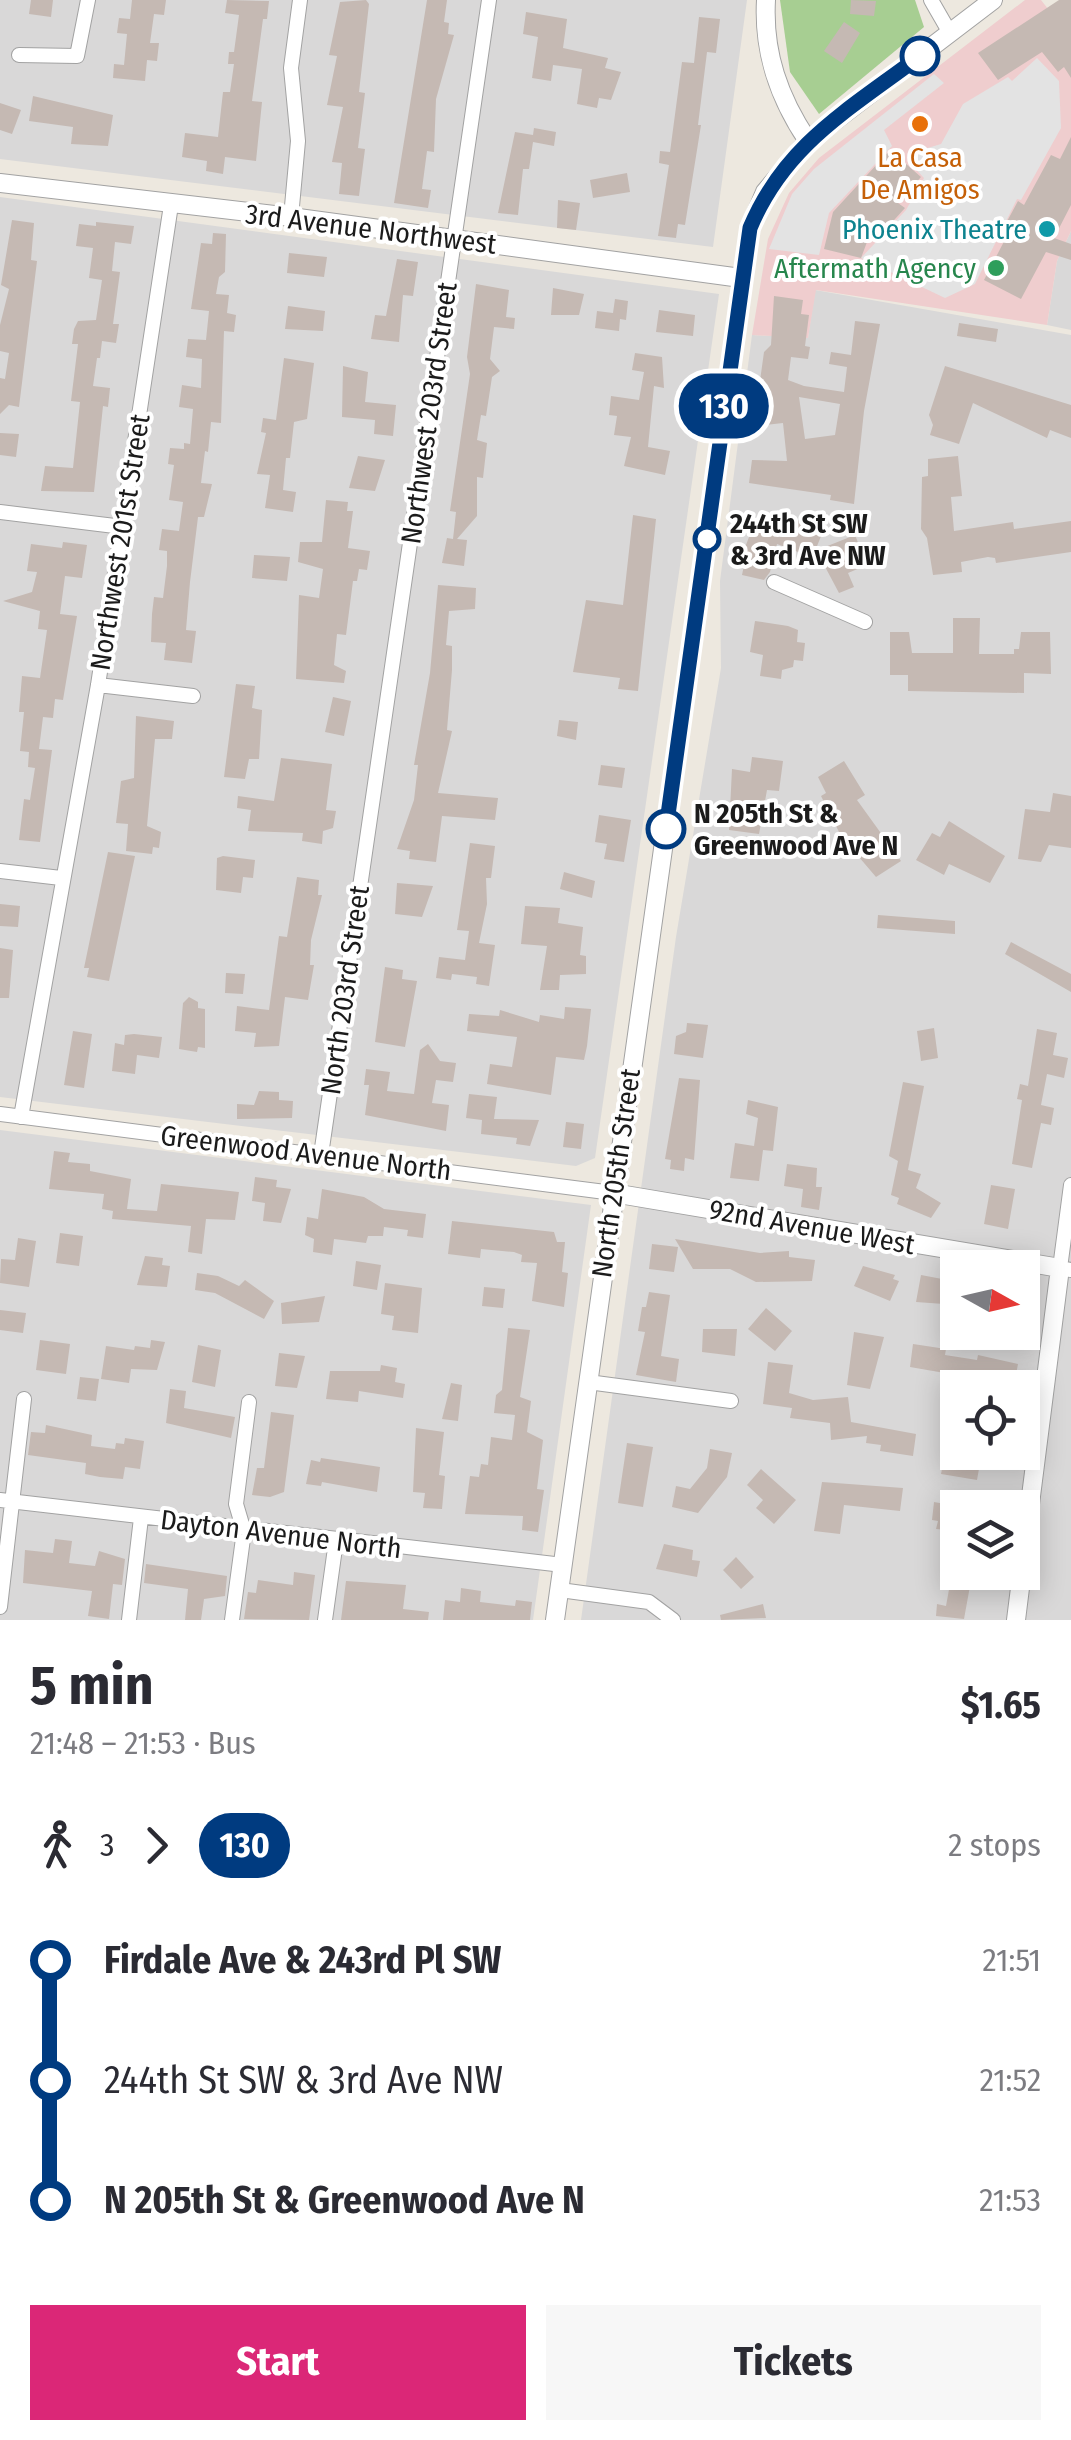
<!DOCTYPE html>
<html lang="en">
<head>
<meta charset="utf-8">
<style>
	:root { --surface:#fff; --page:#f7f7f7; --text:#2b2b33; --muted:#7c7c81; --accent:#db2777 }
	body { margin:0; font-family:"Fira Sans Condensed",sans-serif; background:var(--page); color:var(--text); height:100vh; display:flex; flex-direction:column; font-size:38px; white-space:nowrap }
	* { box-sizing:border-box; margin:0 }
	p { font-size:32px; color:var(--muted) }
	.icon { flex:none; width:55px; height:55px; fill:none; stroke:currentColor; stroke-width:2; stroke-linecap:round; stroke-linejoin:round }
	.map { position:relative; height:1620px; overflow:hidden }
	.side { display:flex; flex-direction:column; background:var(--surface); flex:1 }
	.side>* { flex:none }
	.badge { padding:0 20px; border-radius:32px; font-size:35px; line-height:65px }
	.needle { width:65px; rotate:98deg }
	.tools { position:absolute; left:940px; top:1250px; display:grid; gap:20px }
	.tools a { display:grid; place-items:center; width:100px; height:100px; border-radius:0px; background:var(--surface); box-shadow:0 5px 25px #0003; font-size:50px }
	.map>.badge { position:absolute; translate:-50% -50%; box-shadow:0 0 0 5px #fff }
	.legs { display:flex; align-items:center; gap:15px; height:110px; padding:0 30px; font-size:32px }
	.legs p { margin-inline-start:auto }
	.head { display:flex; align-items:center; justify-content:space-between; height:170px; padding:0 30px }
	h1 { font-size:55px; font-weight:700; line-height:75px }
	.button { display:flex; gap:20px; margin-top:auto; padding:20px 30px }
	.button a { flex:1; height:115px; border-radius:0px; background:var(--accent); color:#fff; font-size:40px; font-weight:700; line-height:115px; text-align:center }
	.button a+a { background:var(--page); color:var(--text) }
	ul { padding:0 30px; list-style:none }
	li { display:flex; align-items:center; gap:35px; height:120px; font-size:38px }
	li i { display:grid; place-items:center; width:15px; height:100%; margin:0 12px; background:currentColor }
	li i::after { content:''; width:25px; height:25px; margin:-12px; border:8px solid; border-radius:50%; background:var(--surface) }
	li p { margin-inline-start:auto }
	li:first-child i { background:linear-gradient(#0000 50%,currentColor 0) }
	li:last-child i { background:linear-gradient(currentColor 50%,#0000 0) }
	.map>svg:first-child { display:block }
	.residential { fill:#d9d8d8; fill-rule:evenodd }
	.commercial { fill:#efcdce }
	.forest { fill:#a7ce92 }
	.parking { fill:#e3e3e3 }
	.building { fill:#c5b9b3; fill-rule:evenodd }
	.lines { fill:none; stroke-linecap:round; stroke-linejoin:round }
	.minor-casing { stroke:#a2a2a2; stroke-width:16 }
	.tertiary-casing { stroke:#a2a2a2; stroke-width:20 }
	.minor { stroke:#fff; stroke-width:14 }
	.tertiary { stroke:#fff; stroke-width:18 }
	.line-1-casing { stroke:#fff; stroke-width:22 }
	.line-1 { stroke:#003b80; stroke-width:15 }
	.stop-1-dot { fill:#fff; stroke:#003b80; stroke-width:5 }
	.food-dot { fill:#e8710a; stroke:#fff; stroke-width:4 }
	.culture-dot { fill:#0f9aa8; stroke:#fff; stroke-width:4 }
	.leisure-dot { fill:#2e9e5b; stroke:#fff; stroke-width:4 }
	.labels { text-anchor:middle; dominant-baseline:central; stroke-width:8; stroke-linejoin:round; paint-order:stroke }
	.food-label { font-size:28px; fill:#c56008; stroke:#fff }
	.street-label { font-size:28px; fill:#1b1b1b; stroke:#fff }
	.culture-label { font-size:28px; fill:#0d838f; stroke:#fff; text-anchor:end }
	.leisure-label { font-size:28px; fill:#27864d; stroke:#fff; text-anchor:end }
	.stop-label { font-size:28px; font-weight:bold; fill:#1b1b1b; stroke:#fff; text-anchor:start }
</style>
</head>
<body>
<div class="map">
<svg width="1071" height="1620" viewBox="0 0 1071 1620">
	<rect width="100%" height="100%" fill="#ede8df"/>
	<path class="residential" d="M0 0H747L713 247 0 159Z
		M0 197 719 294 595 1158 576 1166 0 1097Z
		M1071 231V330L1047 325 1057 261Z
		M815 290 1071 335V1620H581L676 937 721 668 720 581 752 335 808 338ZM958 1268H1022V1332H958ZM958 1388H1022V1452H958ZM958 1508H1022V1572H958Z
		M0 1130 591 1205 533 1620H0Z"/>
	<path class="commercial" d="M1025 0H1041L1071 38V231L1057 261 1047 325 816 290 808 338 752 335 768 239 789 193 819 158Z"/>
	<path class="forest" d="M780 0H915L924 27 819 114 790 72Z"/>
	<path class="parking" d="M1037 58 1059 81 1061 128 1021 200 1017 199 975 284 945 298 861 258 906 210 924 178 910 163 921 150 941 144 963 104 1008 77 1012 81Z
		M934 74 944 83 884 130 892 146 829 213 819 255 769 249 792 194 814 169Z"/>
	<path class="building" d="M31 0H53L51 17 29 14Z
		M132 0H166L164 15 154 14 150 43H159L157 61 147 60 145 81 113 78 114 64 124 65 127 34 117 33 119 18 130 19Z
		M227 0 269 1 267 19H263L252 101 262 102 256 161 225 157 223 174 206 171 207 161 182 157 185 133 218 137 223 92H230L234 64H228L229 52H234L239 15 225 13Z
		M366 0 369 4 359 92 365 93 358 148 365 149 359 196 339 194 342 163 332 162 343 107 327 105 337 56 329 55 340 2Z
		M427 0H447L444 22 449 23 448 34 454 35 436 99 434 152 427 151 422 189 431 190 428 208 394 203Z
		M851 0 876 1 874 16 850 14Z
		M1059 0H1071V78L1064 67 1058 72 1042 52 998 80 978 53Z
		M526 12 567 19 563 48 608 58 605 68 621 72 611 100 599 98 597 108 577 104 582 69 553 65 551 81 532 78 538 37 523 34Z
		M699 17 720 19 716 53 707 52 698 125H701L685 225 678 224 676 238 658 236 669 165 659 163 660 151 670 152 682 62 694 63Z
		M844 22 860 33 842 63 824 51Z
		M33 96 113 115 108 146 71 144 73 127 29 121Z
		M0 103 21 110 12 134 0 130Z
		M534 128 556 132 554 146 533 142 529 169H523L518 215 498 213 515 132 533 135Z
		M1071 137V205L1054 238 1071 244V260L1046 252 1021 299 984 280 1010 230 1004 227 1018 201 1024 205 1051 155 1060 159Z
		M890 150 921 177 898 203 905 208 876 240 870 234 861 258 824 249 833 212Z
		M627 173 630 192 593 198 590 180Z
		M558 200 580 203 576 230 557 228Z
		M12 220 34 223 31 260 37 261 19 407 9 405 0 414V378L5 379 9 353 0 351V325L9 289 1 285Z
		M96 222 134 226 131 244 115 242 112 271 120 272 113 324H119L116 343 102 341 100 358H97L93 386 110 388 108 407 103 406 94 492 41 491 45 466 73 468 80 402 71 401 78 344H72L74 329 78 321 96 320 102 280 89 278 93 248 76 246 79 224 96 226Z
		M213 233 226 234 225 272 219 277 216 294 229 295 227 313 236 315 234 332 224 331 221 423 211 422 208 452 205 451 201 483 212 484 204 517H198L190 582 186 630 196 631 192 663 164 660 166 643 151 642 152 614 154 597 163 598 167 566V551L159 550 162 529 179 531 183 502 169 500 174 465 168 464 170 448 184 449V443L190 444 193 409 179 407 182 385 201 388 202 359 186 357 188 339 206 340 209 311 191 309 201 243 212 244Z
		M289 253 327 257 324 277 287 273Z
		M397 259 418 262 413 296 403 295 399 342 371 339 375 315 386 316Z
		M476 284 509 290 506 317 515 318 514 329 494 327 490 359 500 371 492 377 486 416 481 415 477 440 487 443 483 478 477 477V516L457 539 467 540 464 566 442 563 447 538 453 539 456 512 450 511 470 374 467 357Z
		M553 288 584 294 579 315H551Z
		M774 296 803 300 801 314 809 315 805 346 810 347 808 359 791 357 788 380 804 386 844 392 847 367 829 364 831 352 851 355 855 321 880 324 864 411 854 504 830 500 831 495 749 483 752 460 787 461 783 423 765 425 759 388 764 352 771 345ZM799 397 840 404 835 435 805 439Z
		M615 299 628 301 626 320 620 319 619 331 595 328 597 311 613 313Z
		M288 306 325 311 323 331 285 329Z
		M659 310 695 315 693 336 656 332Z
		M959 323 998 329 996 342 957 336Z
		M635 353 662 357 664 388 654 386 648 447 670 451 665 475 624 466 631 437 614 435 617 416 609 415 611 396 639 400 644 372 632 370Z
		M284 358 314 363 307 419 294 422 290 458H286L283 490 296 492 293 512 265 508 270 475 257 474 266 433 261 432 263 418 276 420Z
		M343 366 368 372 365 402 396 405 393 436 374 434 375 420 342 417Z
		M945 366 1071 405V438L1050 430 1047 438 973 403 959 444 930 435 933 425 929 415Z
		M0 433 19 434 16 457 0 455Z
		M358 456 385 460 375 491 349 488Z
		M958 456 962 496 951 497 954 531 1013 522 1014 529 1071 521V552L996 563 995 558 988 557 961 562 962 572 933 575 927 538 921 529 922 477 928 476V459Z
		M326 500 348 502 347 511H353L348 548 370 551 367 570 359 569 357 581H353L346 635 337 634 334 665 346 671 344 683 296 679 299 595 319 598 323 569 298 562 300 542H322Z
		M782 514 808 524 811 518 826 524 815 551 855 535 867 565 848 573 854 587 839 593 822 561 777 544 770 572 764 580 742 575 747 551 744 550 756 519 776 528Z
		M633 515 656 519 638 691 618 689 620 678 573 672 586 600 623 605Z
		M63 542 87 545 82 578 65 576 60 614 77 616 63 700 55 699 53 718 43 717 39 749 52 750 40 842 19 840 24 799 30 800 35 768 28 767 29 752 20 751 24 712H19L22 676 40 678 47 630 38 629 40 611 3 601 32 592 37 572 27 571 31 544 62 548Z
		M254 555 290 557 287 581 252 578Z
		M438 585 476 588 475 609 449 611 446 645 452 646V670L447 730 452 731 438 793 498 798 495 820 442 816 436 862 409 859 410 851 397 849 414 800 418 765H414L430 673Z
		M953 618H980L979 654H1014V649H1019L1021 632H1050L1051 674 1024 673V693L908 691V675H890V632H909L912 653H953Z
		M755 621 788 626 798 630 797 642 805 643 803 661 794 660 793 667 782 670 781 679 760 676 763 655 750 652Z
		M236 684 255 686 252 708 262 710 259 759H249L245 779 224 777Z
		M333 697 351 701 344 736 325 732Z
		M136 716 174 721 172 739H155L147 826 161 832 159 848 153 847 152 854 126 851 128 824 116 823 121 781 134 778Z
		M559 720 578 722 576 740 557 736Z
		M752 757 783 761 779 791 767 790 759 834 729 830 732 769 750 772Z
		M281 758 332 764 326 810 336 811 333 828 323 831 322 844 302 841 303 833 248 831 251 810 237 808 238 796 274 801Z
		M844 761 865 795 857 800 901 861 876 877 841 836 821 796 826 793 818 777Z
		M601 765 625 768 622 788 598 785Z
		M1053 793 1071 796V848L1049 845 1041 862 1018 859 1025 809 1050 812Z
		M599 815 631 820 624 862 604 859 607 844 595 842Z
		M949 821 1005 856 990 883 949 864 944 875 916 860 932 833 940 837Z
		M470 843 495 846 491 878H486L487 904 479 943 495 945 489 986 476 984 477 977 452 974 451 980 436 978 439 957 465 960 469 931 457 930Z
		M108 852 135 856 109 981 87 977 89 968H84Z
		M223 856 255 860 253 878 243 877 241 893 216 890 217 858Z
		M564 872 595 881 592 898 560 889Z
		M297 877 319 880 318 895H322L311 940 310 965H314L308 1000 285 997 279 1046 254 1047 256 1033 235 1031 237 1006 269 1010 279 936 287 937Z
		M397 883 433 886 422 917 395 914Z
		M0 904 20 906 18 927 0 926Z
		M525 906 560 908 558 923 583 927 580 955 586 956V974L560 975 559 990H540L547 946 521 944Z
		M878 915 955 921V934L877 928Z
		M1011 942 1071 974V992L1005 954Z
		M0 948 13 950 9 998H0Z
		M385 967 403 970 402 979 417 981 405 1047 375 1042Z
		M226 973 245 974 243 994 225 993Z
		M189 997 198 1002V1008L205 1009V1048L198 1047 197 1052 179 1049 183 1003Z
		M565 1007 591 1009 587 1046 584 1060 556 1057 551 1095 487 1084 490 1064 512 1067 517 1037 467 1031 469 1014 499 1016 500 1010 539 1022 540 1015 564 1019Z
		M687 1023 708 1025 703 1058 674 1054 676 1036 686 1032Z
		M934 1028 938 1058 921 1061 917 1031Z
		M1037 1029 1057 1033 1053 1055 1068 1058 1064 1078 1047 1074 1041 1105 1054 1108 1051 1125 1041 1123 1032 1168 1012 1164 1022 1100 1017 1099 1020 1084 1028 1086Z
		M73 1031 92 1034 84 1088 64 1085Z
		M134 1034 162 1037 159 1058 137 1055 135 1074 112 1071 115 1043 124 1045 125 1035Z
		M428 1044 440 1061 456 1063 453 1082 436 1080 432 1103 449 1105 446 1131 365 1115 369 1085H364L366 1069 390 1072 387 1091 414 1094 420 1050Z
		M679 1078 700 1080 694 1160 685 1158 684 1171 670 1169 671 1160 665 1159Z
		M903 1082 924 1086 908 1170 921 1174 916 1188 941 1203 931 1218 897 1204 899 1198 891 1195 898 1161 889 1156Z
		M259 1091 279 1092V1100L293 1101 292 1118 237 1119V1104L254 1105Z
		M469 1094 497 1097 494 1119 539 1120 530 1146 516 1144 517 1138 481 1134 482 1120 466 1118Z
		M748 1100 778 1107 773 1151 763 1150 759 1181 730 1178 735 1143 754 1146 758 1118 746 1114Z
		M566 1122 584 1124 581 1149 563 1147Z
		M54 1151 70 1153 68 1162 90 1164V1171L131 1179 127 1209 157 1211 161 1184 221 1190 239 1192 235 1220 206 1219 202 1254 188 1252 191 1226 112 1219 113 1211 102 1209 104 1194 49 1189Z
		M787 1164 817 1168 816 1187H822L819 1210 801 1207 803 1189 784 1186Z
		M255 1177 277 1180 276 1187 291 1189 281 1223 263 1221 265 1203 252 1201Z
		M991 1185 1015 1189 1008 1229 984 1224Z
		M322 1189 364 1197 384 1209 426 1214 423 1238 407 1236 408 1230 384 1227 383 1236H368L366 1243 334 1239 332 1255 313 1252 314 1239 305 1235 307 1217 318 1219Z
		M452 1221 554 1232 557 1242H565L562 1272 568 1273 564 1307 532 1301 537 1263 521 1262 522 1255 514 1252 481 1249 480 1258 448 1254Z
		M60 1233 83 1236 79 1266 56 1263Z
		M18 1238 36 1241 29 1287 0 1283 1 1259 15 1260Z
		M675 1239 760 1253 789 1251V1257L815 1260 812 1281 756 1282 730 1269H693Z
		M652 1244 678 1247 674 1272 649 1269Z
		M145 1256 163 1258 162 1265 170 1266 167 1287 137 1285Z
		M356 1261 381 1265 377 1290 353 1286Z
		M863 1266 895 1275 893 1279 899 1281 890 1301 854 1286Z
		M197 1273 218 1276 239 1286 245 1280 274 1301 264 1319 215 1293 195 1290Z
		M921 1275 958 1282V1305L916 1302Z
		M385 1283 422 1288 418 1333 392 1330 394 1316 381 1314Z
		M484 1287 505 1289 503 1308 482 1306Z
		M649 1292 670 1295 661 1356 679 1359 676 1382 636 1375 645 1332 638 1331 642 1307H646Z
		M325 1296 319 1322 282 1324 281 1303Z
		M766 1308 792 1331 775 1351 748 1329Z
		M0 1310 26 1313 23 1333 0 1330Z
		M508 1328 530 1330 520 1397 531 1401 527 1432 543 1440 537 1489 544 1490 538 1532 522 1530 523 1516 465 1514 470 1476 479 1477 481 1464 488 1465 491 1437 512 1440 515 1415 494 1413 496 1395 502 1390Z
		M737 1329 735 1356 702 1352 703 1329Z
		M854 1332 884 1337 870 1389 847 1385Z
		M40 1340 70 1344 66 1374 36 1370Z
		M151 1340 165 1342 157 1370 131 1369 129 1383 101 1379 106 1346 134 1350 135 1346 150 1348Z
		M913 1344 946 1349 945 1355 977 1360 978 1355 1018 1364 1014 1385 910 1367Z
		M198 1345 221 1350 215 1387 192 1382Z
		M279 1353 305 1356 297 1388 275 1386Z
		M768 1362 793 1365 789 1393 813 1400 848 1397 851 1422 916 1434 913 1456 880 1451 881 1445 866 1443 867 1436 831 1440 830 1423 790 1418 792 1408 763 1404Z
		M381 1365 397 1368 395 1382 405 1384 403 1398 359 1391 358 1402 326 1399 330 1371H380Z
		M80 1377 99 1379 96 1401 77 1399Z
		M451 1383 462 1385 458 1421 442 1419Z
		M170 1389 186 1391 184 1408 235 1417 231 1438 166 1423Z
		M271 1412 294 1415 284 1492 270 1497 252 1495 257 1468H264Z
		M952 1417H958V1452H982L977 1480 941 1474Z
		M46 1425 92 1435 91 1446 115 1449 116 1443 124 1444 125 1438 144 1441 140 1469 125 1467 123 1479 100 1477 85 1474 86 1463 28 1455 31 1432 45 1433Z
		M416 1428 444 1432 439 1475 445 1476 442 1509 423 1508 425 1493 413 1492Z
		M627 1443 653 1447 643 1507 618 1503Z
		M710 1449 732 1453 727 1477 698 1513 672 1507 676 1486 690 1489 707 1468Z
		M321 1458 380 1467 377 1492 322 1482 321 1486 306 1484 311 1460 320 1462Z
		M761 1469 796 1500 774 1524 756 1508 763 1500 747 1485Z
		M822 1482 903 1488 900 1511 844 1505 840 1534 814 1531Z
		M934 1502 951 1505 950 1510 958 1511V1531L936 1529 938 1521 932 1520Z
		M55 1539 72 1541 69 1563 95 1566 99 1551 125 1559 122 1585 113 1584 109 1619 88 1616 92 1591 23 1583 25 1550 53 1553Z
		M664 1544 693 1550 692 1560 700 1561 697 1577 656 1569Z
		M736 1557 754 1577 741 1589 723 1570Z
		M146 1564 227 1576 225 1596 204 1599 201 1620H185L188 1589 144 1583Z
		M294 1572 315 1575 309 1620 244 1619 248 1592 256 1593 258 1580 293 1585Z
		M346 1581 406 1585 403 1609 429 1612 428 1620H341Z
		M950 1584 970 1586 964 1619 936 1616 937 1604 946 1606Z
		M461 1588 481 1591 480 1602 515 1606 516 1600 532 1602 530 1620H443L445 1600 460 1602Z
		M763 1604 766 1618 721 1620 720 1615Z"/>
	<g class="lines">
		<g class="minor-casing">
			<path id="minor" d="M931 0 950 33
				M19 55 77 56 88 0
				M291 217 298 141 291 68 300 0
				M0 512 123 527
				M774 582 865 622
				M98 685 193 696
				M0 871 61 878
				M0 1114 613 1193
				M21 1117 98 685 171 205
				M321 1155 489 0
				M1071 1185 1060 1268 1071 1270
				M588 1382 731 1401
				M0 1500 563 1565
				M560 1590 649 1602 673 1620
				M0 1607 24 1399
				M129 1620 141 1518
				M232 1620 244 1531 236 1504 249 1402
				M325 1620 336 1541"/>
		</g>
		<g class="tertiary-casing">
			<path id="tertiary" d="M766 0C763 53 779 98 808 141
				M0 183 291 217 741 278
				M613 1193 1060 1268 1022 1567
				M555 1620 750 228 765 192 808 141 993 0
				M1016 1620 1022 1572"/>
		</g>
		<use href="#minor" class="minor"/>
		<use href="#tertiary" class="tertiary"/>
	</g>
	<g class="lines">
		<g class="line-1-casing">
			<path id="line-1" d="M666 829 750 228C785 144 850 109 920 56"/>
		</g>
		<use href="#line-1" class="line-1"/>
	</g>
	<g class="stop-1-dot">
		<circle cx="920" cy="56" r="18"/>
		<circle cx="707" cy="539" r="12"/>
		<circle cx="666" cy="829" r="18"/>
	</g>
	<circle class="food-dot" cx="920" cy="124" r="10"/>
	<circle class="culture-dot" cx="1047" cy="229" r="10"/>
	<circle class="leisure-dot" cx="996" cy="268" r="10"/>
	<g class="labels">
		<g class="food-label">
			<text x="920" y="157">La Casa<tspan x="920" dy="32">De Amigos</tspan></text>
		</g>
		<g class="street-label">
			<text transform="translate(371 229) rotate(7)">3rd Avenue Northwest</text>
			<text transform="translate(429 413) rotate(-82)">Northwest 203rd Street</text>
			<text transform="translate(120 542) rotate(-81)">Northwest 201st Street</text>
			<text transform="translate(345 990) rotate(-82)">North 203rd Street</text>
			<text transform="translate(306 1153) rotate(7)">Greenwood Avenue North</text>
			<text transform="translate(616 1173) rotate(-82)">North 205th Street</text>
			<text transform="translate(812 1227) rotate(10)">92nd Avenue West</text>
			<text transform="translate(281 1534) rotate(7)">Dayton Avenue North</text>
		</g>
		<g class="culture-label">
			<text x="1027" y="229">Phoenix Theatre</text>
		</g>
		<g class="leisure-label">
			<text x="976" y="268">Aftermath Agency</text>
		</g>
		<g class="stop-label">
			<text x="730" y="523">244th St SW<tspan x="730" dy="32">&amp; 3rd Ave NW</tspan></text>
			<text x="694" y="813">N 205th St &amp;<tspan x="694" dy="32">Greenwood Ave N</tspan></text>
		</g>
	</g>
</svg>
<div class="tools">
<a><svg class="needle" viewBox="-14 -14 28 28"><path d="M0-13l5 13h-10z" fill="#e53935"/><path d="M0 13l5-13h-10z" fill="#7c7c81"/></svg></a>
<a><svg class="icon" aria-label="locate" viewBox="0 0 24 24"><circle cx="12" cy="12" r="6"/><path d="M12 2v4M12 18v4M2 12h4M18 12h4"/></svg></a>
<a><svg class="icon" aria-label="layers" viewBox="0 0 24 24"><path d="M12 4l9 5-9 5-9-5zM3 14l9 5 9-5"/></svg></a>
</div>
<b class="badge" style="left:724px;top:406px;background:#003b80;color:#fff">130</b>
</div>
<section class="side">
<div class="head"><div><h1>5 min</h1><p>21:48 – 21:53 · Bus</p></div><b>$1.65</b></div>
<div class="legs"><svg class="icon" aria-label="walk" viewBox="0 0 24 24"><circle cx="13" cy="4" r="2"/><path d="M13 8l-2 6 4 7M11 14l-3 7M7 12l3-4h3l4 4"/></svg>3<svg class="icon" aria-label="forward" viewBox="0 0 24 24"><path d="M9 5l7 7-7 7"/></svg><b class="badge" style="background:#003b80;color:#fff">130</b><p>2 stops</p></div>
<ul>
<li><i style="color:#003b80"></i><b>Firdale Ave &amp; 243rd Pl SW</b><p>21:51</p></li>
<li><i style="color:#003b80"></i><span>244th St SW &amp; 3rd Ave NW</span><p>21:52</p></li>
<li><i style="color:#003b80"></i><b>N 205th St &amp; Greenwood Ave N</b><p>21:53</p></li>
</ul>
<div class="button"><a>Start</a><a>Tickets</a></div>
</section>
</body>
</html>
